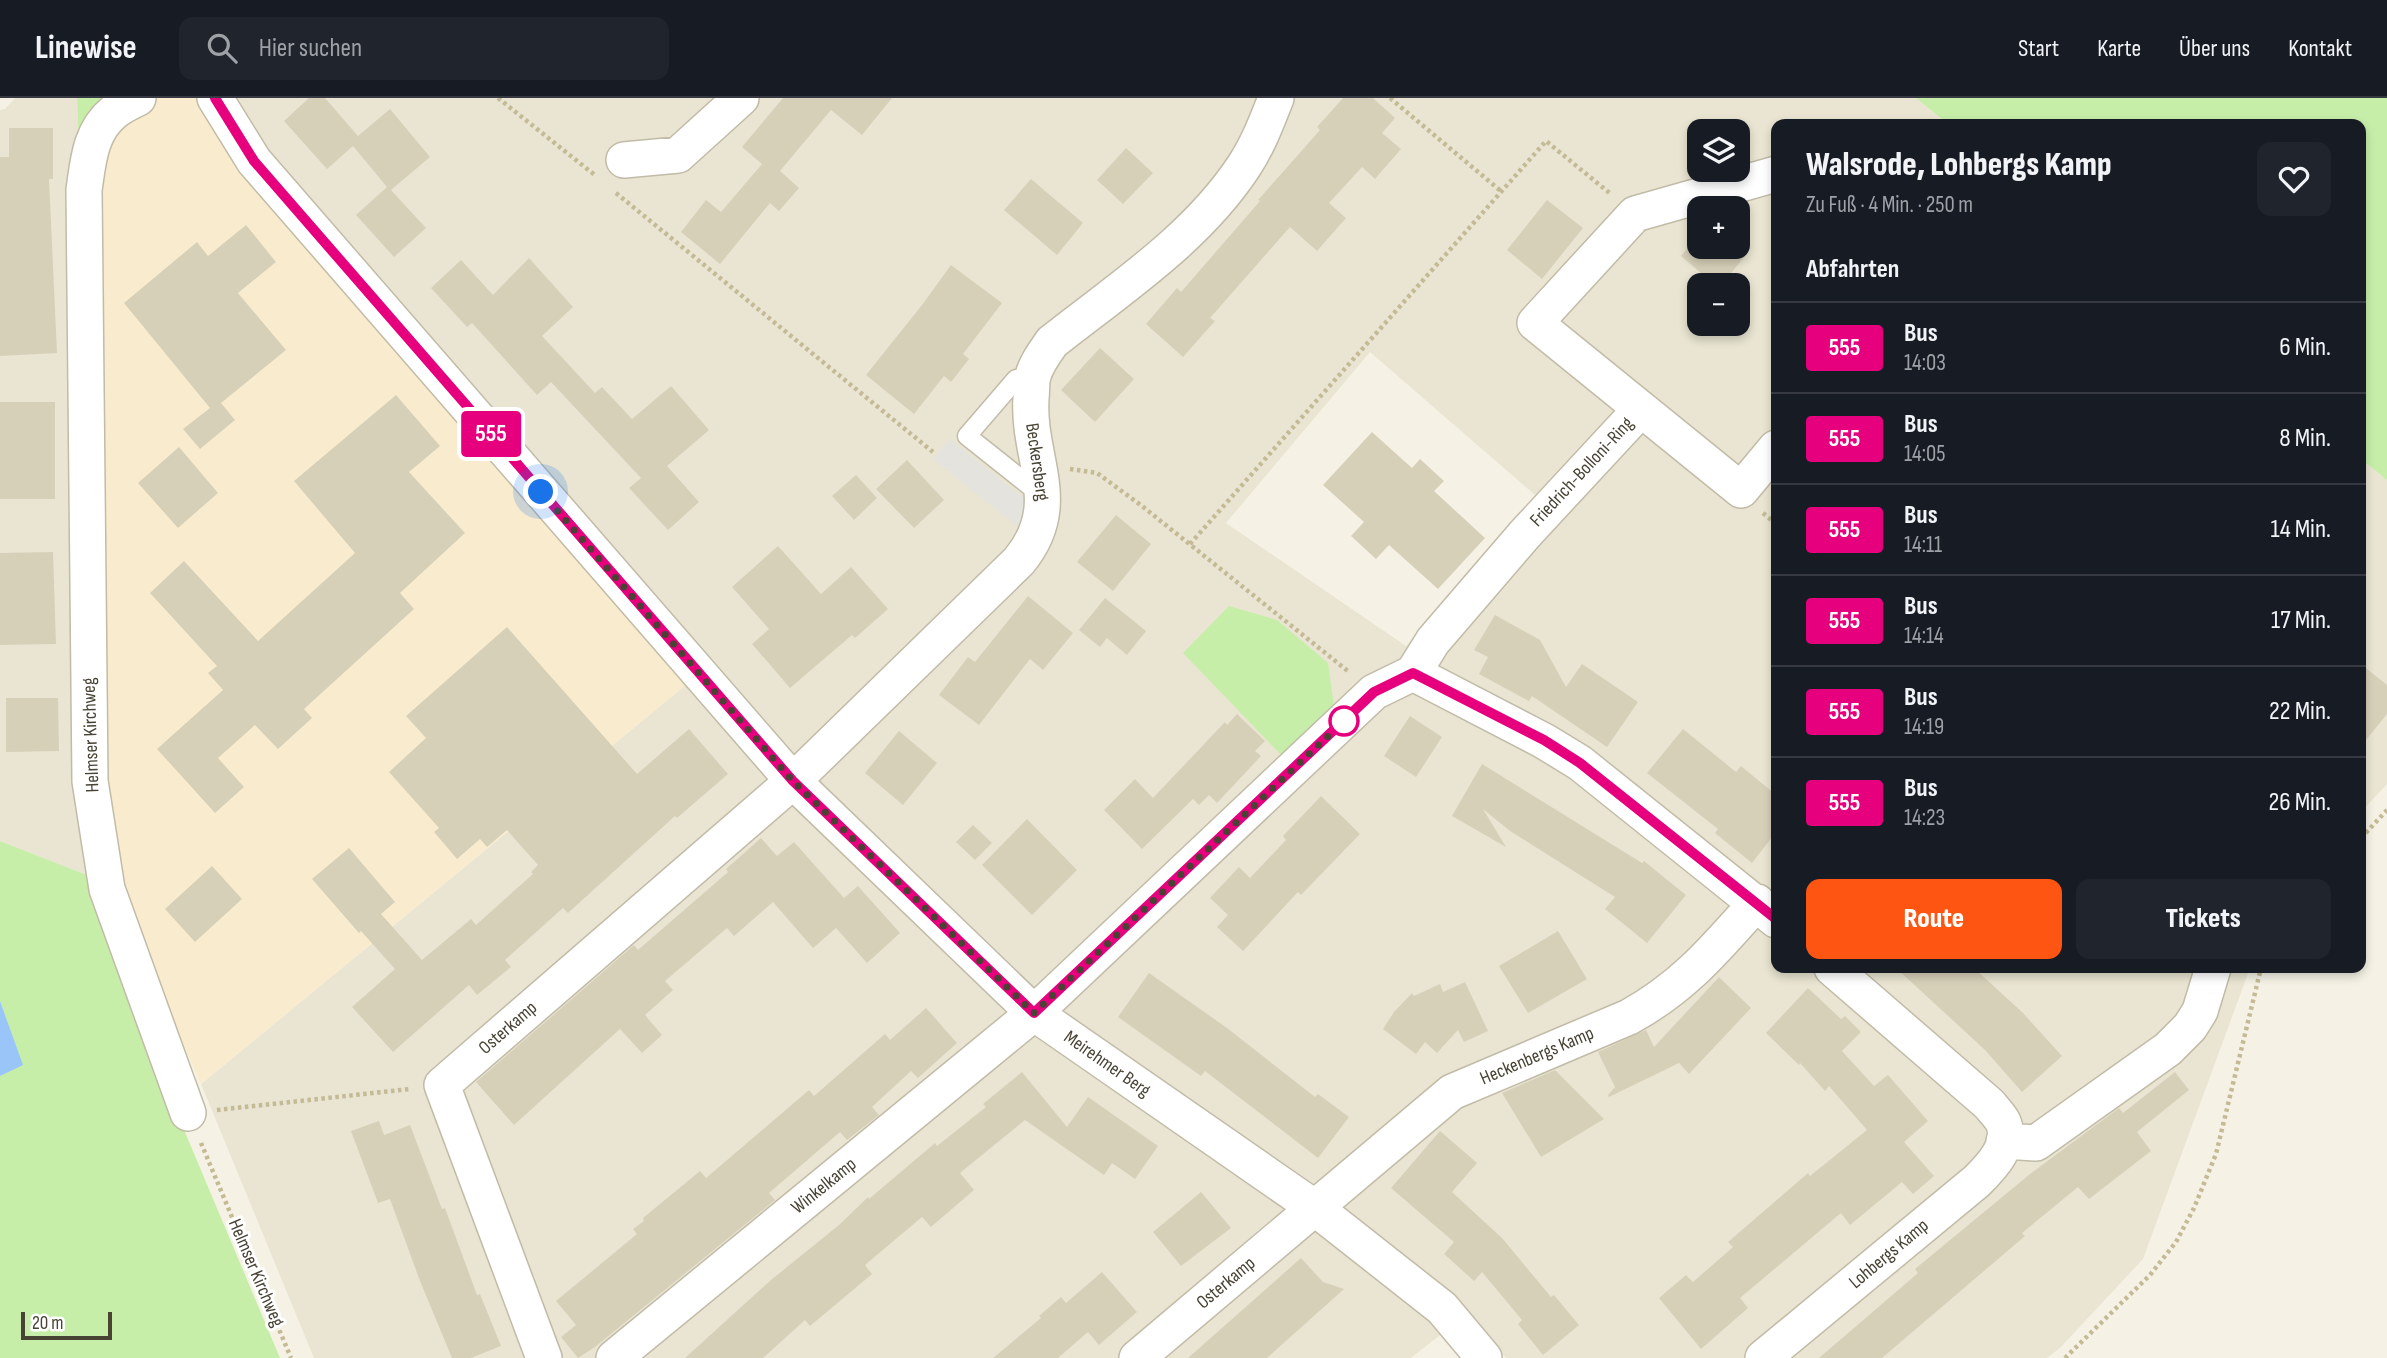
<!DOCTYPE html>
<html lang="de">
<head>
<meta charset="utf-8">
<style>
	:root { --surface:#171b24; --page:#20242c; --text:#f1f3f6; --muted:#9ea1a6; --line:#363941; --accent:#ff5512 }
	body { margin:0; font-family:"Sofia Sans Condensed",sans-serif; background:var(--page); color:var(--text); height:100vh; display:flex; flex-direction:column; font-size:26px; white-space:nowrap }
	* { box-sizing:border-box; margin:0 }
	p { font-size:23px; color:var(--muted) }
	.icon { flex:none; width:38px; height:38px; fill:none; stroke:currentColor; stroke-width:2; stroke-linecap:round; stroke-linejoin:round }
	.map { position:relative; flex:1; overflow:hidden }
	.side { position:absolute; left:1771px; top:21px; width:595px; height:854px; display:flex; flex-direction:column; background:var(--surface); border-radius:14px; box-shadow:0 4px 10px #0003 }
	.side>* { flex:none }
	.badge { padding:0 14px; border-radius:5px; font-size:24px; line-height:46px }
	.buttons { position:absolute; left:1687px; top:21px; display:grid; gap:14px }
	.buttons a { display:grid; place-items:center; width:63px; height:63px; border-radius:14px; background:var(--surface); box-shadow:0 4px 10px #0003; font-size:35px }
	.scale { position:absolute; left:21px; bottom:18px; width:91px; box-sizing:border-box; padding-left:7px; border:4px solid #484334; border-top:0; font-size:19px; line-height:24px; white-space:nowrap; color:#484334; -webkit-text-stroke:5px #fff; paint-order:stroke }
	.you { position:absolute; width:35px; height:35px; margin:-18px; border:5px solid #fff; border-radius:50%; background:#1a73e8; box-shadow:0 0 0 10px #1a73e833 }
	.map>.badge { position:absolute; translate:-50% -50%; box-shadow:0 0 0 4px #fff }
	h2 { padding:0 35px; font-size:26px; line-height:63px }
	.round { display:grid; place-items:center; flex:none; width:74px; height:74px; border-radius:14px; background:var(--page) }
	.summary { display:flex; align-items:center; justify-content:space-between; height:119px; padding:0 35px }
	h1 { font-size:33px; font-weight:800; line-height:52px }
	.button { display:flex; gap:14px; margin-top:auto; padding:14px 35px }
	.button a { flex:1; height:80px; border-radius:14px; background:var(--accent); color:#fff; font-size:28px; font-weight:800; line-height:80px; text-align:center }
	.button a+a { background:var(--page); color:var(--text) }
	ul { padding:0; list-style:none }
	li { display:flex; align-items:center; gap:21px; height:91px; padding:0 35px; border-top:2px solid var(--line) }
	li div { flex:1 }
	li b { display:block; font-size:26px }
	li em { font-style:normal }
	li .badge { min-width:77px; font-weight:700; text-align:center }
	header { display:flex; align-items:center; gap:42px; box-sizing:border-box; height:98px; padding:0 35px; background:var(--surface); border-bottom:2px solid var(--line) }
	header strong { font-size:33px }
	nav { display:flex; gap:38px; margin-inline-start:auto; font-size:24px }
	.search { width:490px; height:63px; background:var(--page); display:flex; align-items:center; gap:18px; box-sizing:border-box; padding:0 24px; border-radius:14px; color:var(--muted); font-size:26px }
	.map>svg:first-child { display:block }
	.residential { fill:#e9e5d2; fill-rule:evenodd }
	.commercial { fill:#f9ecce }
	.green { fill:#c6eea9 }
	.parking { fill:#e5e3de }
	.water { fill:#9ac5f8 }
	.building { fill:#d7d0b9 }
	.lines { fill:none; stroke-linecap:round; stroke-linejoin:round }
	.service-casing { stroke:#c1bba7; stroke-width:21 }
	.minor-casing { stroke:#c1bba7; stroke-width:38 }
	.path { stroke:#c4ba96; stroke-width:4.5; stroke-dasharray:3.5 3.5; stroke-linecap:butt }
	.service { stroke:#fff; stroke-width:18 }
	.minor { stroke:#fff; stroke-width:35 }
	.line-casing { stroke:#fff; stroke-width:16 }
	.line { stroke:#e6007e; stroke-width:10 }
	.walk { stroke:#484334; stroke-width:7; stroke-dasharray:0 12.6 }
	.stop-dot { fill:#fff; stroke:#e6007e; stroke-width:3.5 }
	.labels { text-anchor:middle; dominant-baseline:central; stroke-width:6; stroke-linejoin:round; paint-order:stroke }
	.street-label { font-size:19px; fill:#484334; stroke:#fff }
</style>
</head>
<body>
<header>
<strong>Linewise</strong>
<div class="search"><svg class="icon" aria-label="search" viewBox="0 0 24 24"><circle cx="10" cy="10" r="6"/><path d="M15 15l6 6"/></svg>Hier suchen</div>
<nav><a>Start</a><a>Karte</a><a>Über uns</a><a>Kontakt</a></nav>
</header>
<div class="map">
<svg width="2387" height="1260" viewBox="0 0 2387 1260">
	<rect width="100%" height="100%" fill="#f5f2e5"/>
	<path class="residential" d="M15 0H77L99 673 92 779 0 743V12L5 11Z
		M199 0H1916L1948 26H1776V870H2250L2143 1161 2060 1250 2047 1260H1506L1468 1215 1411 1260H314L201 986 687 586ZM1699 33H1738V72H1699ZM1699 110H1738V149H1699ZM1699 187H1738V226H1699ZM1370 254 1535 397 1406 548 1226 425Z
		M2361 361 2387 382V686L2361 714Z"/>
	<path class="commercial" d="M112 0H199L687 586 201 986 112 786 99 673 78 30Z"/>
	<path class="green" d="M77 0H112L78 30Z
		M1916 0H2387V382L2361 361V26H1948Z
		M1229 508 1277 522 1328 565 1334 609 1284 660 1183 555Z
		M0 743 92 779 166 989 280 1260H0V978L22 966 0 903Z"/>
	<path class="parking" d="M950 341 1034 408 1017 428 933 361Z"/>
	<path class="water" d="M0 903 23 967 0 978Z"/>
	<path class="building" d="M309 0H325L358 38 390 11 430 59 391 92 426 130 394 159 356 117 387 89 353 48 327 71 284 23Z
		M783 0H892L862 37 831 12 780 73 799 90 779 113 770 105 720 166 681 134 706 102 721 114 762 66 742 49Z
		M1343 0H1373L1395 20 1382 35 1401 51 1375 81 1362 69 1329 105 1346 120 1317 153 1290 129 1210 220 1215 223 1183 259 1146 226 1177 190 1181 194 1260 103 1258 102 1320 32 1317 29Z
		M9 30H53V81H49L57 255 0 258V59H9Z
		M1126 50 1153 75 1123 106 1097 82Z
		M1031 81 1083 125 1057 157 1004 112Z
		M1547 102 1583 130 1542 181 1507 152Z
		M246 127 276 164 238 195 286 252 221 305 235 322 200 351 183 331 210 310 124 205 197 144 208 158Z
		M1699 137V149L1738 148 1747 156 1721 187H1715L1681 158Z
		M529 160 573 209 542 238 595 295 602 289 632 321 671 288 709 332 667 368 699 404 668 432 629 390 641 380 551 284 537 297 472 225 467 229 431 190 461 162 493 197Z
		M951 167 1002 205 963 256 969 261 951 284 944 278 914 316 866 277 922 207Z
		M1100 250 1134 281 1095 324 1061 292Z
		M396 297 440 348 409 374 465 435 400 495 414 511 304 611 312 620 278 651 255 627 218 660 244 689 215 715 157 651 223 592 208 575 217 568 150 495 184 463 258 543 355 455 294 383Z
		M0 304H55V401H0Z
		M1372 334 1412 370 1420 361 1444 383 1434 393 1485 440 1438 491 1389 447 1376 461 1351 438 1364 424 1323 387Z
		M179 349 218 395 178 430 138 385Z
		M907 362 944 402 914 430 876 391Z
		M856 377 877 400 854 422 832 398Z
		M1116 417 1151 446 1113 493 1077 464Z
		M778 448 821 496 851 469 888 511 855 540 852 537 790 590 752 546 769 531 732 489Z
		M53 454 56 546 0 547V455Z
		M1028 498 1073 535 1043 572 1030 561 979 627 939 597 968 559 975 564Z
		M1105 500 1146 533 1127 557 1107 540 1100 549 1079 532Z
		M1495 517 1540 542 1566 589 1582 566 1638 604 1607 649 1532 598 1529 603 1479 576 1488 559 1474 552Z
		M507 529 637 676 689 631 728 676 677 720 675 718 568 815 563 810 505 862 511 869 477 897 469 887 393 954 352 909 395 871 361 833 359 835 312 781 349 750 395 804 381 816 422 862 471 821 476 827 533 776 531 774 538 767 507 732 487 749 480 741 457 761 434 734 439 730 389 674 426 640 406 618Z
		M2361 566 2387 587V616L2361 648Z
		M6 600H58L59 653 6 654Z
		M1237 616 1265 643 1255 653 1261 658 1217 705 1209 697 1199 707 1193 701 1142 751 1104 712 1135 681 1153 700 1225 624 1227 627Z
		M1410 618 1442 639 1416 679 1384 658Z
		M1683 631 1736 674 1741 668 1776 697V734L1752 765 1715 735 1718 731 1647 675Z
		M899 633 937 665 903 707 865 675Z
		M1482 666 1642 765 1644 763 1686 797 1647 845 1605 811 1615 799 1510 733 1483 711 1506 749 1452 718Z
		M1321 698 1360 736 1301 797 1298 794 1243 853 1217 829 1228 817 1210 800 1239 769 1250 780 1286 742 1283 738Z
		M1027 721 1077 772 1032 817 982 767Z
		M973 727 992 745 975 762 956 744Z
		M761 740 777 758 794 744 844 800 858 788 900 835 867 865 836 830 813 850 773 804 734 838 727 830 665 883 673 892 645 917 662 937 642 955 620 931 514 1027 476 984 634 847 638 852 728 774 726 771Z
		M212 768 242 801 195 844 165 811Z
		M1558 833 1587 881 1528 915 1499 868Z
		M1896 870H1974L2023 915 2062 958 2022 994 1985 952Z
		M1149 875 1227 930 1315 999 1318 996 1349 1019 1318 1060 1205 973 1201 978 1118 919Z
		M1719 879 1751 910 1689 976 1679 965 1609 999 1608 997 1615 989 1598 954 1646 932 1654 949Z
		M1465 884 1488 933 1464 944 1458 932 1437 955 1425 944 1416 956 1383 931 1394 914 1412 895 1414 898 1440 886 1443 894Z
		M1808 890 1841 921 1845 918 1861 934 1842 953 1874 988 1888 977 1928 1023 1904 1044 1934 1078 1913 1096 1902 1084 1850 1127 1841 1115 1740 1200 1748 1210 1701 1251 1659 1200 1686 1177 1693 1184 1733 1149 1728 1144 1808 1075 1810 1078 1867 1032 1829 988 1825 993 1800 965 1799 967 1766 935Z
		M926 910 957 945 918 980 911 973 872 1009 879 1017 847 1042 840 1034 769 1095 775 1102 595 1249 578 1260 561 1239 576 1227 556 1203 637 1136 633 1131 644 1123 643 1120 700 1073 706 1080 809 992 814 998 885 936 890 942Z
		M1555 972 1604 1021 1541 1059 1502 995Z
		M1022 974 1067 1029 1088 999 1158 1048 1135 1081 1112 1065 1104 1077 1025 1022 960 1075 974 1092 931 1129 922 1119 865 1167 872 1176 810 1228 805 1222 763 1260H685L771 1182 839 1127 868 1099 869 1101 935 1045 937 1048 986 1009 983 1006Z
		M2175 974 2189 992 2137 1034 2151 1053 2089 1101 2078 1089 2022 1135 2025 1138 1882 1260H1819L1918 1175 1915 1171 2030 1076 2119 1010 2123 1015Z
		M379 1023 384 1037 410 1027 442 1111 445 1110 477 1197 480 1196 501 1248 471 1260H452L420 1183 390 1101 378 1105 351 1033Z
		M1440 1033 1477 1065 1452 1094 1502 1140 1551 1199 1554 1197 1579 1227 1543 1257 1518 1226 1522 1222 1482 1174 1474 1183 1444 1156 1454 1144 1391 1090Z
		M1201 1094 1231 1130 1181 1168 1153 1134Z
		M1301 1160 1323 1184 1344 1191 1267 1260H1188Z
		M1102 1174 1137 1214 1099 1247 1088 1234 1058 1260H993L1041 1220 1039 1218 1061 1199 1066 1205Z"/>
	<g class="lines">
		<g class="service-casing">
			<path id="service" d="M1033 278 1016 281 967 338 1040 396"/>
		</g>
		<g class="minor-casing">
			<path id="minor" d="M138 0C130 4 121 8 114 14 90 33 88 64 84 92L90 683 107 791 188 1015
				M215 0 254 63 793 683 1034 915 1315 1110 1442 1210 1484 1260
				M624 62 678 57 741 0
				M1776 76 1635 116 1535 225 1741 392 1776 350
				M1413 575 1544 643 1580 665 1776 822
				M1413 575 1433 543 1525 436 1640 312
				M2004 1043 2036 1045 2168 951 2190 929 2200 913 2213 870
				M544 1260 442 987 793 683 1019 463C1066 406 1027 361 1031 300 1032 293 1031 284 1033 278 1036 266 1045 254 1052 244 1119 191 1196 141 1244 68 1258 47 1267 23 1276 0
				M614 1260 1034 915 1374 594 1413 575
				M1137 1260 1452 994 1629 919C1685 888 1715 851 1757 804
				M1763 1260 1977 1083C1991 1069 2013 1047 2003 1024 2000 1018 1993 1011 1989 1006L1832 870"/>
		</g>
		<path class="path" d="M498 0 596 78
			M1390 0 1502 94
			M616 95 933 354
			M1070 371 1097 375 1142 408 1349 574
			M1763 415 1776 426
			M1190 446 1546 43 1612 97
			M2361 740 2387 712
			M217 1012 410 991
			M201 1045 291 1260
			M2065 1260 2150 1177 2176 1144 2194 1110 2216 1056 2261 870"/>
		<use href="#service" class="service"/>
		<use href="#minor" class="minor"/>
	</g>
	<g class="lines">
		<g class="line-casing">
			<path id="line" d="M215 0 254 63 793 683 1034 915 1374 594 1413 575 1544 642 1580 665 1776 821"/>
		</g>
		<use href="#line" class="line"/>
		<path class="walk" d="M541 394 793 683 1034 915 1344 623"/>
	</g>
	<circle class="stop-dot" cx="1344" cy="623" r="14"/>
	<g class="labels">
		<g class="street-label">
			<text transform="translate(1037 364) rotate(82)">Beckersberg</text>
			<text transform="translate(1582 374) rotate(-47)">Friedrich-Bolloni-Ring</text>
			<text transform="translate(91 637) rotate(-92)">Helmser Kirchweg</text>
			<text transform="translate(508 930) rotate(-41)">Osterkamp</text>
			<text transform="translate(1537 958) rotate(-23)">Heckenbergs Kamp</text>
			<text transform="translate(1107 966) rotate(35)">Meirehmer Berg</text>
			<text transform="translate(824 1088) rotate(-39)">Winkelkamp</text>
			<text transform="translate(1889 1156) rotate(-40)">Lohbergs Kamp</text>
			<text transform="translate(256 1175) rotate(67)">Helmser Kirchweg</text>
			<text transform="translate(1226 1185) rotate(-40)">Osterkamp</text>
		</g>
	</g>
</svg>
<div class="buttons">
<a><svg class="icon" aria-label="layers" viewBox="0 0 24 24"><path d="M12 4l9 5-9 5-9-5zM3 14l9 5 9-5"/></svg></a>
<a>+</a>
<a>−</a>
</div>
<div class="scale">20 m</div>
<div class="you" style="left:541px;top:394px"></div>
<b class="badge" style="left:491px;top:336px;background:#e6007e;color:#fff">555</b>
<section class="side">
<div class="summary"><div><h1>Walsrode, Lohbergs Kamp</h1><p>Zu Fuß · 4 Min. · 250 m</p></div><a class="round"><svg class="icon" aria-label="heart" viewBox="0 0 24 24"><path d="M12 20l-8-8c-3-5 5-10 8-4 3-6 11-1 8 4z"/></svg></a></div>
<h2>Abfahrten</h2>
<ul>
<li><span class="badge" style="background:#e6007e;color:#fff">555</span><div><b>Bus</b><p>14:03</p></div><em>6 Min.</em></li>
<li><span class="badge" style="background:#e6007e;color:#fff">555</span><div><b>Bus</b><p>14:05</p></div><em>8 Min.</em></li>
<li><span class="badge" style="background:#e6007e;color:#fff">555</span><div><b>Bus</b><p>14:11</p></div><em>14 Min.</em></li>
<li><span class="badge" style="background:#e6007e;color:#fff">555</span><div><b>Bus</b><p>14:14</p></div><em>17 Min.</em></li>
<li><span class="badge" style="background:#e6007e;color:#fff">555</span><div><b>Bus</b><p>14:19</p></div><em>22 Min.</em></li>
<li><span class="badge" style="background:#e6007e;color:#fff">555</span><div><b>Bus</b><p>14:23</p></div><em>26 Min.</em></li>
</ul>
<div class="button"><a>Route</a><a>Tickets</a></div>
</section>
</div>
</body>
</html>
